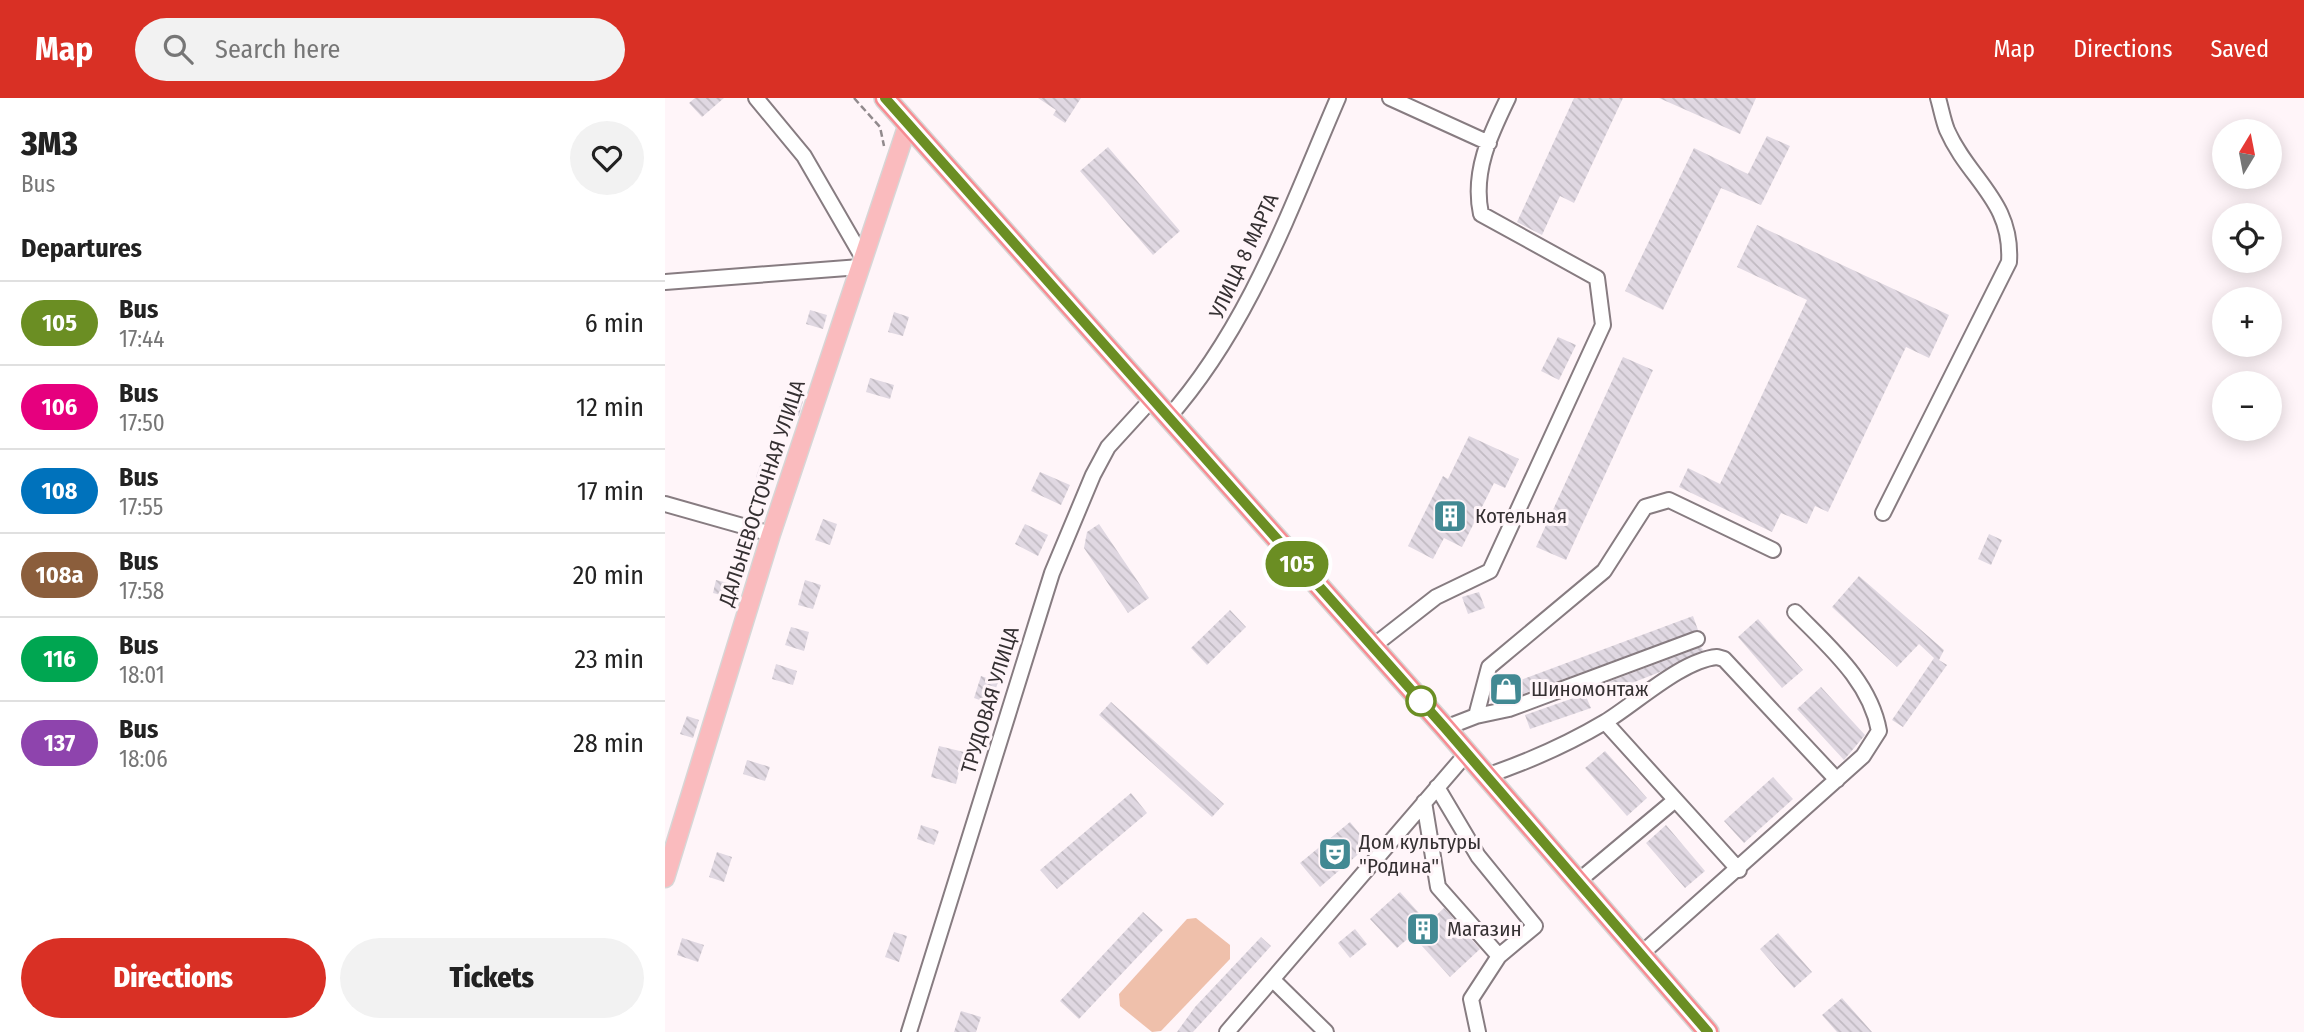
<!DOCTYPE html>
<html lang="en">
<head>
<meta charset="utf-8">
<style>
	:root { --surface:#fff; --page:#f2f2f2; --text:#222; --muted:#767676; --line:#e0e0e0; --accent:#d93025 }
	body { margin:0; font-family:"Fira Sans Condensed",sans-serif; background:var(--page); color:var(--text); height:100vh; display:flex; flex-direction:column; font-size:26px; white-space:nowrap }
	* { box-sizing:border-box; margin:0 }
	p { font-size:23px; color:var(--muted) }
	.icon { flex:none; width:38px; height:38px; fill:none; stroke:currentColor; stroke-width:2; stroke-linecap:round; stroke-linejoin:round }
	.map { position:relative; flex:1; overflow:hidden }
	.drawer { display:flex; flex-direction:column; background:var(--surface); width:665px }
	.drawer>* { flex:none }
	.badge { padding:0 14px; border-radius:23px; font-size:24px; line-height:46px }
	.needle { width:46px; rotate:10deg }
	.buttons { position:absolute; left:1547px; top:21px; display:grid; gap:14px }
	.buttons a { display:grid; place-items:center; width:70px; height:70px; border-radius:50%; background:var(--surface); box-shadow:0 4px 18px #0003; font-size:35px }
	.map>.badge { position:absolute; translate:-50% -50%; box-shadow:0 0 0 4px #fff }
	h2 { padding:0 21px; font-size:26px; line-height:63px }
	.round { display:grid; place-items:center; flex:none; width:74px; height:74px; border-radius:37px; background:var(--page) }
	.head { display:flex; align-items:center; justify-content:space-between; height:119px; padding:0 21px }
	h1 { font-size:33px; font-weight:800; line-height:52px }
	.button { display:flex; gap:14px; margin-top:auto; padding:14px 21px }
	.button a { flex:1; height:80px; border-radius:42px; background:var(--accent); color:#fff; font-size:28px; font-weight:800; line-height:80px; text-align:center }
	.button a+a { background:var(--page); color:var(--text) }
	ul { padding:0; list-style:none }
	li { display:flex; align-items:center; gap:21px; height:84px; padding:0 21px; border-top:2px solid var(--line) }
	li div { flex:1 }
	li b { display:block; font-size:26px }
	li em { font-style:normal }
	li .badge { min-width:77px; font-weight:700; text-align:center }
	header { display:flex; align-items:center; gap:42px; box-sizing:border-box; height:98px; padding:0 35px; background:var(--accent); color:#fff }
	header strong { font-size:33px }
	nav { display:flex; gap:38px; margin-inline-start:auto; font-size:24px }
	.search { width:490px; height:63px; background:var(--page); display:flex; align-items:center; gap:18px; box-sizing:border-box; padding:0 24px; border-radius:38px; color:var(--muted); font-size:26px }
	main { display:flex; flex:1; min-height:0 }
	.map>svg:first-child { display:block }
	.grass { fill:#efc0ab }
	.building { fill:url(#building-back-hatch) }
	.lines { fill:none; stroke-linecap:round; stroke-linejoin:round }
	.minor-casing { stroke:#877c81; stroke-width:18 }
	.major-casing { stroke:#d7d6d6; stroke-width:21 }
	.highway-casing { stroke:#d7d6d6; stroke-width:24 }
	.path { stroke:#918a8d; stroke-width:2.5; stroke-dasharray:7 3.5; stroke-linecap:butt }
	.minor { stroke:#fff; stroke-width:14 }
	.major { stroke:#fabbbe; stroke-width:18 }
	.highway { stroke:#f78d93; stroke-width:21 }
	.line-casing { stroke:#fff; stroke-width:16 }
	.line { stroke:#6b8e23; stroke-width:10 }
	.stop-dot { fill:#fff; stroke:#6b8e23; stroke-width:3.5 }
	.labels { text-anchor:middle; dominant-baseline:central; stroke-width:6; stroke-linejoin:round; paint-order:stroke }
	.street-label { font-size:21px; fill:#353032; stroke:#fff5f9 }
	.poi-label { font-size:21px; fill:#353032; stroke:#fff5f9; text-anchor:start }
</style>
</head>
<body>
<header>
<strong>Map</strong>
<div class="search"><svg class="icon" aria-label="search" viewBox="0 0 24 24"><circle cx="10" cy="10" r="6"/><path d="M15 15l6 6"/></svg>Search here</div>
<nav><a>Map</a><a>Directions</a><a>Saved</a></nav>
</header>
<main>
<section class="drawer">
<div class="head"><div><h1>ЗМЗ</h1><p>Bus</p></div><a class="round"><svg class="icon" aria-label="heart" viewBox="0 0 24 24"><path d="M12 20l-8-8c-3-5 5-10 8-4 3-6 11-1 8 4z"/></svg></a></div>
<h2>Departures</h2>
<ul>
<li><span class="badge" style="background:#6b8e23;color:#fff">105</span><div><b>Bus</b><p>17:44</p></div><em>6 min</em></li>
<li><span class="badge" style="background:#e6007e;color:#fff">106</span><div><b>Bus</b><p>17:50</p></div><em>12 min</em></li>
<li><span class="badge" style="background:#0072bc;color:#fff">108</span><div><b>Bus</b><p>17:55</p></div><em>17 min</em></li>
<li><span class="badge" style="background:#8b5e3c;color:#fff">108а</span><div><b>Bus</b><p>17:58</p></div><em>20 min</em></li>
<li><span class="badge" style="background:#00a651;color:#fff">116</span><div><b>Bus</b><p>18:01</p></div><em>23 min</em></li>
<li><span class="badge" style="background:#8e44ad;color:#fff">137</span><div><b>Bus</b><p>18:06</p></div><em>28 min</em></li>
</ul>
<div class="button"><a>Directions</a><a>Tickets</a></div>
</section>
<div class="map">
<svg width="1639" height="934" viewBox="0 0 1639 934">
	<defs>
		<pattern id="building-back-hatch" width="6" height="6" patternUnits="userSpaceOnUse" patternTransform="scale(1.75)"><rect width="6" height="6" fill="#e0d8e2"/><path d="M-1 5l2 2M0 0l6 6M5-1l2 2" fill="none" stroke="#c1bac2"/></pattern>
	</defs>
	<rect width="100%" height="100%" fill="#fff5f9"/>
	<path class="grass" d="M531 820 565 847V861L496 933 487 934 455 908 454 896 522 821Z"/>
	<path class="building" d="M30 0H59L37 19 24 5Z
		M373 0H416L400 25 388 17 391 12Z
		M909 0H958L909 105 895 98 877 137 852 124Z
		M994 0H1091L1075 36Z
		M1102 38 1125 48 1096 107 1056 90 998 212 960 193 1029 50 1083 76Z
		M443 49 515 133 488 157 415 73Z
		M1092 127 1284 217 1264 260 1241 249 1163 414 1150 408 1142 426 1116 415 1107 434 1014 389 1023 370 1055 386 1142 202 1072 169Z
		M145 212 162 217 158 231 141 226Z
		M229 214 244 219 238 238 223 234Z
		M893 239 911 247 894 282 876 273Z
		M958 259 988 272 901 462 871 449Z
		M205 280 229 287 225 301 201 294Z
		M119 296 138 303 134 318 114 311Z
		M804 338 854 361 840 390 829 385 797 449 779 440 768 461 743 448 778 378 783 381Z
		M96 364 114 370 109 385 91 379Z
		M375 374 405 387 396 407 366 393Z
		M158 421 172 426 165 447 150 442Z
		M360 426 383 437 373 458 350 446Z
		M434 426 484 500 463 515 419 450 422 434Z
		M1324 436 1337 442 1326 467 1313 461Z
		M1194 478 1279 552 1274 562 1282 567 1238 629 1227 622 1269 560 1254 546 1232 569 1167 509Z
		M51 482 75 488 71 501 48 495Z
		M140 482 156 487 148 511 133 507Z
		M814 494 820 510 803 516 797 499Z
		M565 512 581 529 542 567 526 550Z
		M1028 518 1033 532 841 602H839L831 582 842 578 845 586Z
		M1093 521 1138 572 1117 590 1073 539Z
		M126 529 144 534 139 553 120 547Z
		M1036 549 1038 552 995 574 931 599 927 590Z
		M111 566 132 573 128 587 107 581Z
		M316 578 333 584 326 606 309 600Z
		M1156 589 1200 637 1179 662 1132 611Z
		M920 596 926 610 865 631 860 617Z
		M446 604 559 706 547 719 434 617Z
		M22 618 34 622 28 640 15 636Z
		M274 648 299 654 291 686 266 679Z
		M940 653 982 700 962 718 920 670Z
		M82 662 105 669 100 683 78 676Z
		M1108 679 1128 701 1079 745 1059 723Z
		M466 695 482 715 392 791 375 772Z
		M685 724 704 747 655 789 635 765Z
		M256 727 274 733 269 747 252 741Z
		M1001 727 1040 773 1020 790 981 745Z
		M52 754 67 759 59 784 44 779Z
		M735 794 763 825 779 810 815 851 785 879 747 837 732 850 705 821Z
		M478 814 498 832 414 921 395 903Z
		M690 831 702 846 685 860 673 845Z
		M229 834 242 838 234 864 220 859Z
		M1113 835 1147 874 1129 890 1095 851Z
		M596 839 606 848 528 934H512L530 909Z
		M17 840 39 847 33 864 12 857Z
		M1177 900 1207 934H1172L1157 917Z
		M296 913 316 919 311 934H289Z"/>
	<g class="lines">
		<g class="minor-casing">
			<path id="minor" d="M91 0 139 58 198 160
				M725 0 824 45
				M0 184 195 169
				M502 321C584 229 625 111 673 0
				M0 406 106 436
				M1218 415 1344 164C1348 103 1304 82 1282 32 1278 22 1276 10 1273 0
				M707 549 771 499 825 473 938 227 932 180 816 116C807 74 825 37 843 0
				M811 618 844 611 1032 541
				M940 624 1074 772
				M780 630 811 618 824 569 939 473 980 409 1004 402 1108 452
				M821 678C862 664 903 646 940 624 970 606 1017 562 1052 559L1059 561 1172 682
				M772 689 813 758 870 828 834 858
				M759 704 773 789 834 858 806 901 813 934
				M911 785 1009 703
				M975 857 1198 658 1214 633C1205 583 1164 549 1130 514
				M608 882 661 934
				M244 934 387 475 428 377 443 349 485 303
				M562 934 802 655"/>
		</g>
		<g class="major-casing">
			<path id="major" d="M0 780 106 436 243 26"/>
		</g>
		<g class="highway-casing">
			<path id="highway" d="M220 0 780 630 1043 934"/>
		</g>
		<path class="path" d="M189 0 215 29 219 48"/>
		<use href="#minor" class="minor"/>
		<use href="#major" class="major"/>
		<use href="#highway" class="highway"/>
	</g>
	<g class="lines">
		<g class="line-casing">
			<path id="line" d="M220 0 780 630 1043 934"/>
		</g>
		<use href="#line" class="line"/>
	</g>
	<defs>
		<g id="building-square" transform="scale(1.75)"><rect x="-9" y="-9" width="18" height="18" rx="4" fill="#428993" stroke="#fff5f9"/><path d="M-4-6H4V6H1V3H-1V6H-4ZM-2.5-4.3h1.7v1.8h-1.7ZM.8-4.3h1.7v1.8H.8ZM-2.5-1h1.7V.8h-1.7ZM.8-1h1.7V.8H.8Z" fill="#fff"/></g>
		<g id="shop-square" transform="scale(1.75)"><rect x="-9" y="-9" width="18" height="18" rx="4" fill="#428993" stroke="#fff5f9"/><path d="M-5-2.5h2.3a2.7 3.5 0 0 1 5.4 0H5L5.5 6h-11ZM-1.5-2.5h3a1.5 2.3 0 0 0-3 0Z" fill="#fff"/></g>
		<g id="theatre-square" transform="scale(1.75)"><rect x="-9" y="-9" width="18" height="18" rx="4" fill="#428993" stroke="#fff5f9"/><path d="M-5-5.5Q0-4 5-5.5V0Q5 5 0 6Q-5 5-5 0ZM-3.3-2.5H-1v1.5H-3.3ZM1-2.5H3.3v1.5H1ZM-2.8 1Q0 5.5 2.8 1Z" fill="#fff"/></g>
	</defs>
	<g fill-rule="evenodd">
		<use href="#building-square" x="785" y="418"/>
		<use href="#shop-square" x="841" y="591"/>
		<use href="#theatre-square" x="670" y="756"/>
		<use href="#building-square" x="758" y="831"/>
	</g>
	<circle class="stop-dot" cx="756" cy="603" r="14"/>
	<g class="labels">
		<g class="street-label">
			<text transform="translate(579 158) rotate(-65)">УЛИЦА 8 МАРТА</text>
			<text transform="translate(97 395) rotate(-72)">ДАЛЬНЕВОСТОЧНАЯ УЛИЦА</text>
			<text transform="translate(325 602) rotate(-73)">ТРУДОВАЯ УЛИЦА</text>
		</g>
		<g class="poi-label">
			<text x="810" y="418">Котельная</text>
			<text x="866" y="591">Шиномонтаж</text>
			<text x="694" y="744">Дом культуры<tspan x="694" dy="24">"Родина"</tspan></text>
			<text x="782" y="831">Магазин</text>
		</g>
	</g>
</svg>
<div class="buttons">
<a><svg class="needle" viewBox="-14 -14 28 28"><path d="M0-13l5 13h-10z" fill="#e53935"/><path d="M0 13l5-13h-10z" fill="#767676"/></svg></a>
<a><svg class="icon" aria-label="locate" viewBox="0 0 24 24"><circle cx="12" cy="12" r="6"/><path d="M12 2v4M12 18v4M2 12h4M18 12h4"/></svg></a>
<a>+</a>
<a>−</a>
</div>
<b class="badge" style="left:632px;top:466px;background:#6b8e23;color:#fff">105</b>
</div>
</main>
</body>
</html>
